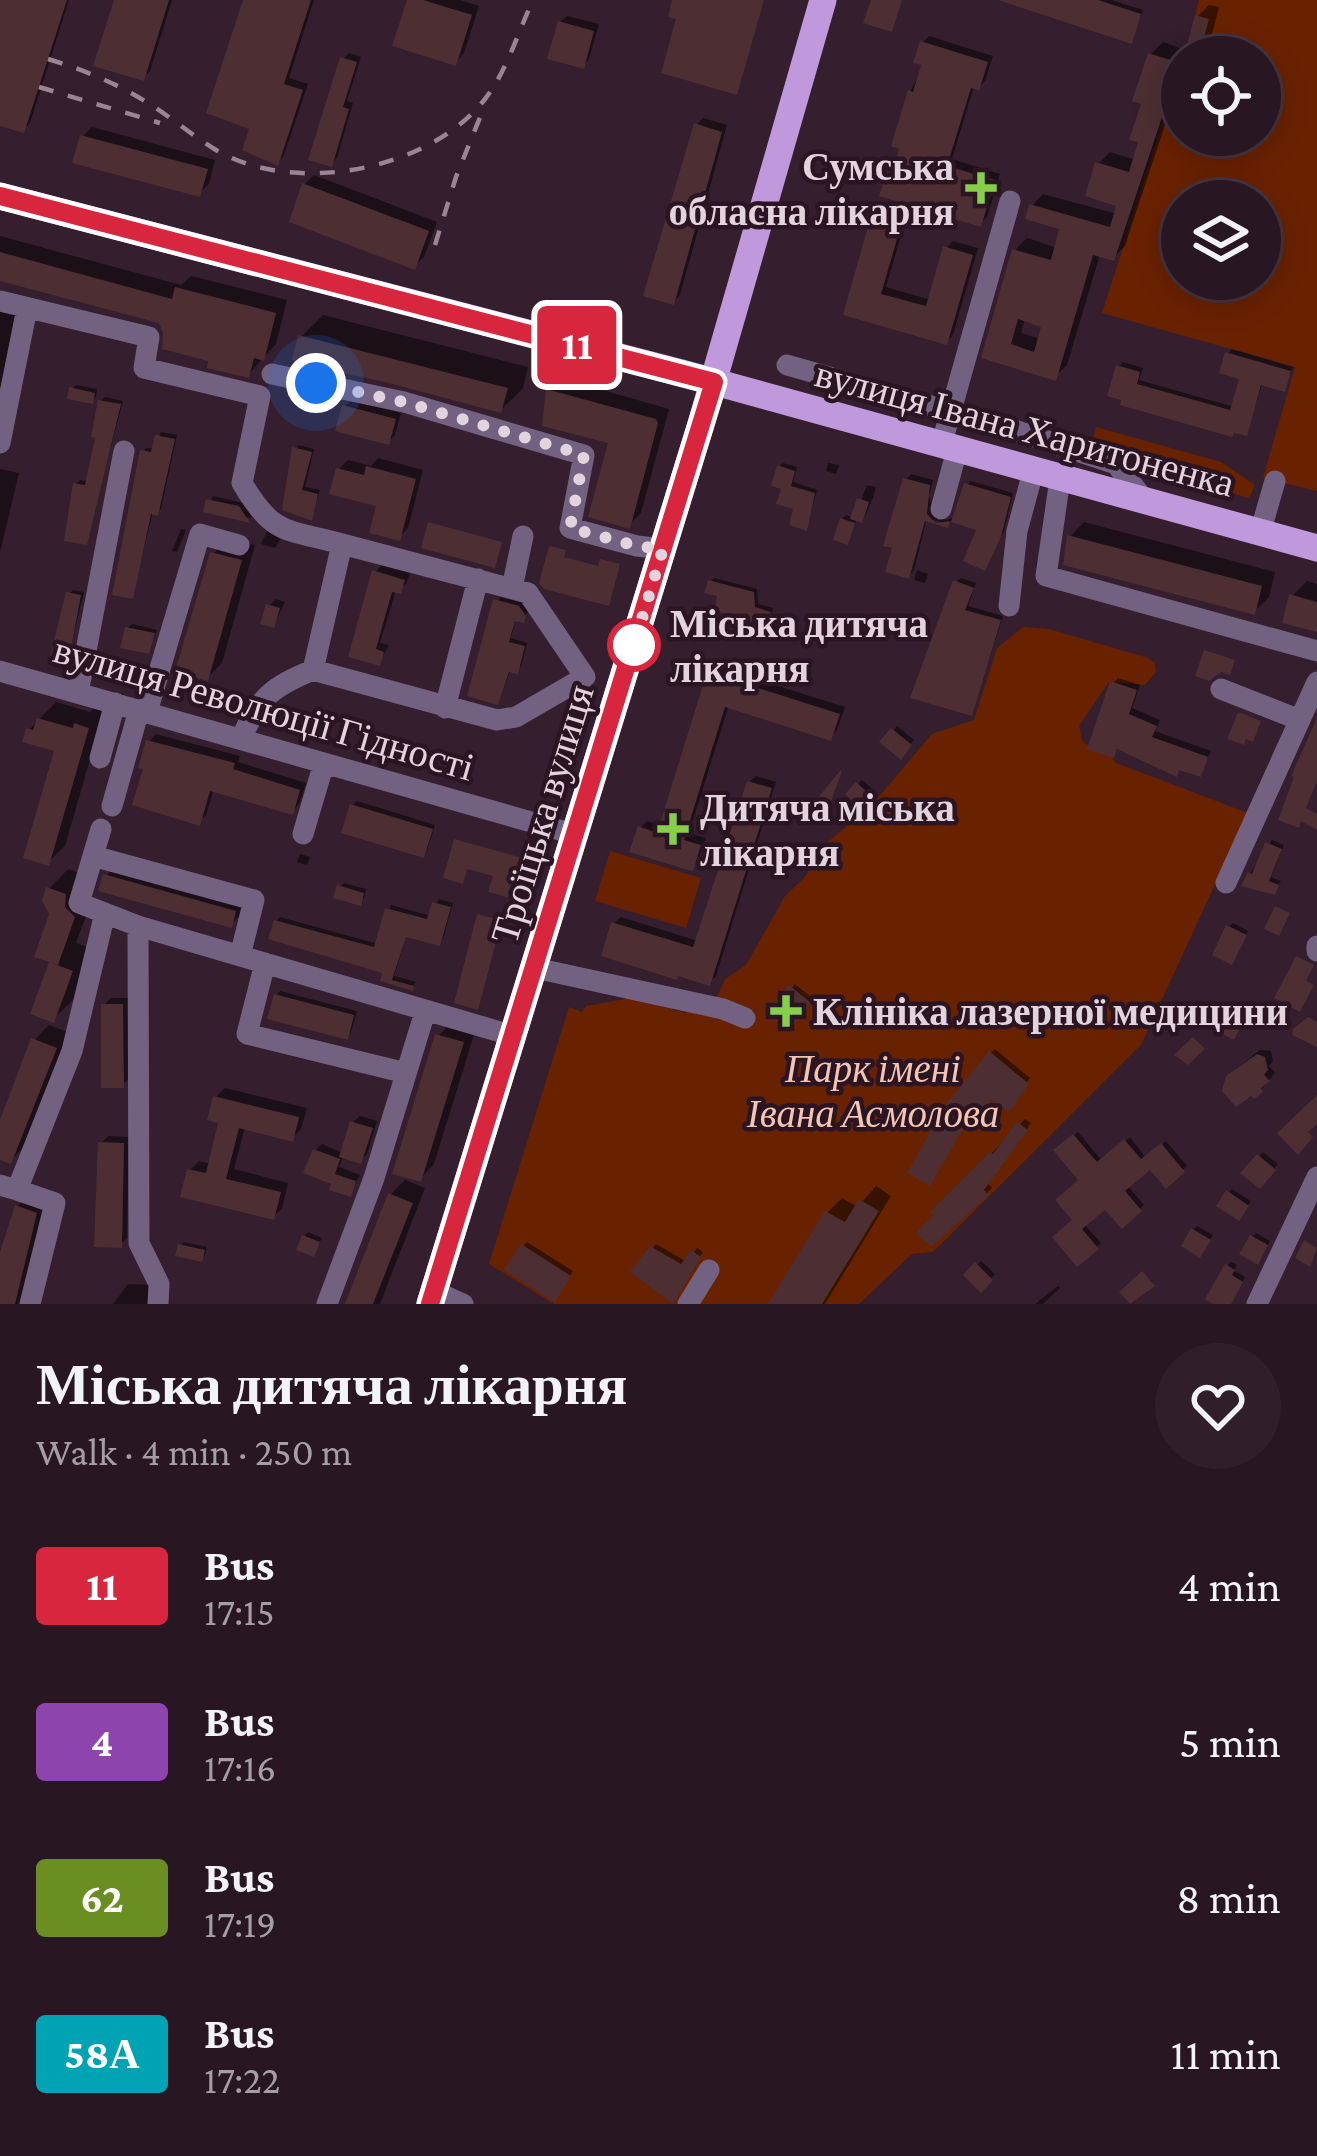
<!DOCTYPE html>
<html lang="en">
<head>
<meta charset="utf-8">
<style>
	:root { --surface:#281622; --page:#301f2a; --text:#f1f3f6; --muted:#a59fa5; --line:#443540 }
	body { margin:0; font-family:"Crimson Pro",serif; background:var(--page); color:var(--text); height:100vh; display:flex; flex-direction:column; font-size:45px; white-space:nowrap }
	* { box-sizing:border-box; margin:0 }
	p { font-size:39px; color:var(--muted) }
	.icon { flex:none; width:66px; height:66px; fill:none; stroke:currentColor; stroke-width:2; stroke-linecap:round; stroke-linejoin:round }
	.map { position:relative; height:1304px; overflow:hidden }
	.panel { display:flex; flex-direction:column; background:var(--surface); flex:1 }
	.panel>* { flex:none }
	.badge { padding:0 24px; border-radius:9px; font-size:42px; line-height:78px }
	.fabs { position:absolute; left:1161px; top:36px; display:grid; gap:24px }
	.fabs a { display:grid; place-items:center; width:120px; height:120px; border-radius:50%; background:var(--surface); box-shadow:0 6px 30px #0003,0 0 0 3px var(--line); font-size:60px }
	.you { position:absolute; width:60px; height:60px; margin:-30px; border:9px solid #fff; border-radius:50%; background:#1a73e8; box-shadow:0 0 0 18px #1a73e833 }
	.map>.badge { position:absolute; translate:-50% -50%; box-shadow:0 0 0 6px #fff }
	.round { display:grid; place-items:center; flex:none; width:126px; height:126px; border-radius:63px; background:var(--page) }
	.summary { display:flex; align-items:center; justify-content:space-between; height:204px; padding:0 36px }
	h1 { font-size:57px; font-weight:600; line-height:90px }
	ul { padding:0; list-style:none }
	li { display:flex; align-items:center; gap:36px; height:156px; padding:0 36px }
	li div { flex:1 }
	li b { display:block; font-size:45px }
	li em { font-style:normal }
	li .badge { min-width:132px; font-weight:700; text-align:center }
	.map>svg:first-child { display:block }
	.green { fill:#692200; fill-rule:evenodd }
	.shadow { fill:#0007; fill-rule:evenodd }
	.building { fill:#4d2f33; fill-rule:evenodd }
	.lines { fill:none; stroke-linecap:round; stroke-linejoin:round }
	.minor { stroke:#736181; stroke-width:21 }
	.major { stroke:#bf99dc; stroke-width:27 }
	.rail { stroke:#998692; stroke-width:4.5; stroke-dasharray:15 15; stroke-linecap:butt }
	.line-casing { stroke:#fff; stroke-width:27 }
	.line { stroke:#d7263d; stroke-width:18 }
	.walk { stroke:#e3d3dd; stroke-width:12; stroke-dasharray:0 21.6 }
	.poi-dot { fill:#87cf4a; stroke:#2b1523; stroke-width:4.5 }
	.stop-dot { fill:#fff; stroke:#d7263d; stroke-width:6 }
	.labels { text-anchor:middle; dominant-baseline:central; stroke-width:9; stroke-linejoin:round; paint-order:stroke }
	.poi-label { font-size:39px; font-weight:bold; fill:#e3d3dd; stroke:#2b1523; text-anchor:start }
	.street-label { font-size:39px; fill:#e3d3dd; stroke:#2b1523 }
	.stop-label { font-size:39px; font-weight:bold; fill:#e3d3dd; stroke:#2b1523; text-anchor:start }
	.park-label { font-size:39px; font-style:italic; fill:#f5c5b3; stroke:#2b1523 }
</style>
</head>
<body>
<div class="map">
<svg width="1317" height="1304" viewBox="0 0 1317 1304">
	<rect width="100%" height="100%" fill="#351e2d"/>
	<path class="green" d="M1199 0H1317V491L1263 478 1295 367 1102 313 1182 63V135H1260V57H1184ZM1182 201H1260V279H1182Z
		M1096 427 1221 462 1255 485 1249 498C1195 484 1143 467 1093 442Z
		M1023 627 1049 629 1148 658 1155 663 1156 672 1145 685 1109 682 1079 726 1083 743 1108 752 1116 763 1248 813 1141 1045 933 1252 912 1254 859 1304H554L489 1264 569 1007 582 1012 586 1006 631 998 686 1013 718 995 725 979 746 965 785 896 805 877 829 841 870 807 932 734 974 720 997 648Z
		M610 851 701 878 686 928 595 901Z"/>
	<path class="shadow" d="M0 0H69L30 123 23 130 0 122Z
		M117 0H172L150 71 143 78Z
		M246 0H314L289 78 308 84 284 155 278 162 252 128Z
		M410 0H460L479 6 464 53 455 63Z
		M999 0H1111L1143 10 1131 41Z
		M1209 5 1219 7 1206 57H1182V113L1170 110 1125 246 1113 258 1100 254 1067 365 1055 377 985 356 1015 250 1027 238 1057 248 1063 227 1032 206 1043 194 1117 214 1120 204 1098 164 1110 152 1136 160 1151 54 1163 42 1188 51 1197 17ZM1025 318 1045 325 1041 339 1021 333Z
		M567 16 599 24 589 59 583 66 560 22Z
		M929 36 993 56 985 81 978 88 974 86 952 159 1000 174 987 217 980 223 888 176 896 169 910 92 925 63 922 43Z
		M349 53 361 57 347 101 353 103 337 158 331 164 343 59Z
		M703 118 727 125 680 295 673 302 697 125Z
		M92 127 215 160 209 184 199 194 83 136Z
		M314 175 437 222 424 257 415 266 304 185Z
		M878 218 904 225 886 287 931 300 946 248 953 241 978 248 953 335 946 342 847 313 872 225Z
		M0 236 181 285 191 276 287 300 276 344 248 375 212 359 161 321 0 277Z
		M0 293 23 304 0 425Z
		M323 315 528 367 523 388 501 410 301 337Z
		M1232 349 1293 367 1284 388 1263 382 1246 433 1124 403 1119 367 1123 362 1143 368 1139 380 1234 407 1243 377 1227 354Z
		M561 378 669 409 641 513 629 525 611 441 549 391Z
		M76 385 97 389 96 397 92 401 72 389Z
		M105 397 123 401 86 542 76 484 80 480 88 482 101 401Z
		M352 400 401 413 395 435 388 442 345 406Z
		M161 432 177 435 161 509 153 512 132 596 143 452 147 448 155 449Z
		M298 445 314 449 305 487 320 490 311 518 285 508Z
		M378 458 423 470 408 528 399 538 380 504 339 469 348 460 371 466Z
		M783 463 797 467 793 482 817 490 806 528 785 487 779 467Z
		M828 463 839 465 836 474 826 471Z
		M0 469 19 473 0 552Z
		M911 474 933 480 929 496 934 514 945 520 956 517 970 481 1013 493 1004 531 988 563 981 528 952 520 947 524 927 518 914 570 908 576 906 480Z
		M867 485 876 487 873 498 865 516 857 518 847 541 842 519 846 515 854 518Z
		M213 496 243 503 252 516 250 518 207 510Z
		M1084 522 1275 572 1269 597 1254 612 1070 537Z
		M181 529 186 530 177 552 172 551Z
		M268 530 281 538 275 548 261 544Z
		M228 539 255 545 222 663 207 678 213 554Z
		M382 565 410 573 406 584 396 590 380 643 389 645 379 663 351 655 375 572Z
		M917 570 928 574 925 583 914 580Z
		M714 578 757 589 758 604 773 608 770 618 766 622 721 594 710 582Z
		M961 578 976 583 968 606 1003 616 972 713 956 582Z
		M1307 581 1317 584V629L1292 596Z
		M73 590 84 592 67 661 69 594Z
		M500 597 523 603 528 611 523 620 516 618 511 638 527 643 521 667 511 669 499 701 471 694Z
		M276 599 285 602 274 625 269 606Z
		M132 624 157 630 148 651 128 628Z
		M717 667 845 707 837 730 831 737 729 705 689 833 706 838 698 860 691 868 640 828 647 821 662 826 710 674Z
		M1118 678 1140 685 1132 708 1160 720 1155 731 1211 751 1200 774 1182 767 1176 773 1118 749 1113 755V683Z
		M56 702 90 712 94 708 104 711 65 846 48 862 58 749 29 730Z
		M897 726 914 740 900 756 884 742Z
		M156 734 240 756 238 762 306 783 299 804 292 811 214 789 206 815 199 822 146 767 149 742Z
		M756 776 776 782 716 976 709 982 614 923 621 917 698 941 749 782Z
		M862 780 877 793 864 807 849 794Z
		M357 801 435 825 427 851 424 855 353 805Z
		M1272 840 1284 845 1271 877 1281 881 1274 892 1250 874Z
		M300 854 310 857 307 865 297 862Z
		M121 861 249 896 245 910 231 924 106 876Z
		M68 869 84 875 83 887 93 897 76 943 93 949 76 997 53 1019 49 889Z
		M344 883 366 889 364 898 360 902 340 887Z
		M439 899 453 903 443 939 439 943 407 934 394 976 416 982 412 987 383 979 386 971 277 921 280 917 378 944 391 905 431 916Z
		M1233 923 1248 931 1235 957 1229 927Z
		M795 984 812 998 787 1027 770 1013Z
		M280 991 357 1011 351 1033 347 1037 276 995Z
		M111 998H129V1078L122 1085 104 1005Z
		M1226 1003 1247 1013 1237 1032 1222 1007Z
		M453 1021 476 1028 434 1164 420 1179 438 1036Z
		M49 1025 70 1033 25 1146 10 1161 0 1157V1128L34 1040Z
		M995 1049 1030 1078 1008 1108 991 1053Z
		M1260 1050 1271 1051 1273 1061 1269 1066 1275 1073 1261 1090 1236 1069Z
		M225 1088 307 1108 301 1129 292 1138 245 1127 234 1169 288 1183 282 1208 273 1217 190 1170 199 1161 211 1164 222 1121 216 1097Z
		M360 1116 377 1121 367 1154 360 1161 344 1155 339 1167 360 1175 350 1193 334 1182 316 1150 322 1144 343 1153 353 1122Z
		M1025 1119 1031 1123 987 1183 992 1188 951 1229 934 1212Z
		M1078 1132 1102 1161 1130 1137 1146 1158 1166 1141 1187 1166 1166 1185 1150 1166 1127 1185 1144 1205 1122 1225 1106 1205 1084 1224 1101 1243 1078 1263 1076 1220 1082 1180 1057 1151Z
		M108 1136 129 1137 127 1238 120 1245 101 1143Z
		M1263 1152 1278 1164 1260 1185 1245 1173Z
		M405 1180 425 1188 380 1304H348L390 1195Z
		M876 1186 891 1196 825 1304H772L828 1212 842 1198 858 1207Z
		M1232 1189 1251 1201 1242 1213 1229 1192Z
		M29 1195 47 1201 23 1304H0V1262L17 1207Z
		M1197 1226 1213 1235 1204 1251 1193 1230Z
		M308 1232 322 1238 313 1254 305 1236Z
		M1256 1233 1270 1241 1261 1258 1252 1237Z
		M184 1242 207 1247 205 1255 201 1259 180 1246Z
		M527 1242 573 1271 558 1294 523 1246Z
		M656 1244 687 1262 697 1248 703 1252 676 1297 635 1271Z
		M981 1261 995 1274 981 1289 967 1275Z
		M1231 1262 1237 1265 1234 1271 1245 1277 1230 1304 1227 1266Z
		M128 1284 154 1285 153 1304H113Z
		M1058 1286 1060 1288 1043 1304H1035Z"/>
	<path class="building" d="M0 0H67L24 133 0 126Z
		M114 0H169L144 81 93 66Z
		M243 0H311L284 84 303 90 278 166 242 150 249 129 206 113Z
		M407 0H423L472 15 456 66 392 46Z
		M672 0H764L737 95 661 73 676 19 668 17Z
		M871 0H902L892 32 863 23Z
		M998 0H1098L1141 14 1132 44Z
		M1195 15 1209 19 1199 57H1184Z
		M558 21 594 31 584 69 547 59Z
		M920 41 988 62 979 91 971 88 947 166 995 180 981 227 879 196 886 174 891 176 899 149 891 146 908 90 913 92 921 65 913 63Z
		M1148 53 1180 63 1174 79 1182 81V117L1164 111 1114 261 1093 255 1056 381 981 358 1012 249 1051 260 1059 229 1025 219 1029 204 1110 227 1116 206 1085 196 1095 162 1129 172 1138 142 1129 140 1141 104 1132 101ZM1018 319 1041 327 1034 352 1011 344Z
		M340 57 357 62 343 107 349 109 332 167 308 160Z
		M694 123 722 132 674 305 643 296Z
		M80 135 208 169 200 197 72 163Z
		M302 183 429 231 415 270 289 222Z
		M869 223 899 232 881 294 926 306 943 246 973 255 947 345 843 315Z
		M0 252 172 299 175 287 276 313 264 361 254 358 249 378 207 368 208 361 162 349 163 333 159 323 0 281Z
		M298 335 508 388 501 413 385 382 303 365 292 360Z
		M1225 352 1291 371 1285 392 1261 385 1247 436 1234 433 1232 437 1120 405 1121 400 1107 396 1116 365 1140 372 1137 384 1230 410 1239 379 1219 373Z
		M69 387 95 393 93 404 67 399Z
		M546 389 656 419 658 423 630 529 588 517 608 443 542 426Z
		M98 400 121 404 87 545 64 541 73 483 85 485 95 438 91 437Z
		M342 405 396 419 389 445 335 431Z
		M155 435 175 439 158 516 151 514 133 599 112 595 140 450 151 452Z
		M292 447 312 452 302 490 318 494 312 521 282 510Z
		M777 465 795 471 791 486 815 493 807 531 789 525 793 509 776 504 781 489 771 486Z
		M366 466 416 479 400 541 369 533 376 506 329 494 336 468 364 475Z
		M903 478 930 485 927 514 936 523 950 521 948 528 925 521 909 579 885 572 892 548 883 546Z
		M964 483 1011 497 1001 537 985 571 963 561 976 530 951 522Z
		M857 498 869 502 862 523 850 519Z
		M206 499 239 506 250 523 203 512Z
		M840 518 855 523 848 545 833 540Z
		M428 522 502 542 495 568 421 548Z
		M1067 535 1262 586 1255 615 1063 565Z
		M549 546 566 550 564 557 598 566 600 559 620 564 609 606 544 589 539 583Z
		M210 552 242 560 208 681 175 672Z
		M372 570 405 580 401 594 392 592 376 649 384 652 380 666 348 657Z
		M708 580 754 592 755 607 771 612 767 625 719 612 715 605 717 596 704 593Z
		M953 580 974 588 965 610 1001 620 972 716 910 698Z
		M66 592 81 595 68 664 49 661Z
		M1289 594 1317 602V632L1282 623Z
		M493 599 519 606 526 616 524 623 515 621 509 642 525 646 518 674 509 672 498 705 467 696Z
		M266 604 280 608 274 628 260 624Z
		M125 627 155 633 149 654 120 648Z
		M1204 650 1235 660 1230 675 1221 672 1209 681 1195 676Z
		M707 672 840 714 831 741 725 707 684 840 701 845 693 871 688 870 629 852 638 826 657 833Z
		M1110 681 1137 690 1129 714 1157 726 1152 737 1208 757 1201 777 1179 770 1177 777 1117 749 1114 758 1087 749Z
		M1238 712 1261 721 1253 742 1246 739 1244 745 1227 739Z
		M37 718 73 728 74 723 89 728 49 866 23 858 54 751 22 742 26 728 33 730Z
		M1317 718V781L1306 808 1317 814V830L1301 821 1299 828 1278 820 1294 777 1291 776Z
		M891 728 912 745 901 760 879 742Z
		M146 740 235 763 233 769 300 790 293 815 210 791 200 826 132 805 143 769 138 768Z
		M841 770 842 771 827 812 815 801Z
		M747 781 772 788 710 986 678 976 677 980 601 956 611 922 693 947Z
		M856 782 875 799 864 811 845 794Z
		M350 804 433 829 424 858 341 833Z
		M454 839 526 859 515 899 488 892 493 876 467 869 463 884 443 878Z
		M1265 842 1282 849 1269 881 1279 885 1275 895 1241 886 1248 872 1252 874Z
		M103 874 236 911 232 928 98 891Z
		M337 885 364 893 361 906 333 898Z
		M46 887 66 894 65 907 75 917 58 965 34 957 49 914 42 901Z
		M432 902 451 907 440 946 406 937 392 980 414 986 413 991 380 981 382 973 268 939 274 920 374 947 385 908 427 919Z
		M1275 906 1290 913 1279 936 1264 929Z
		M477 914 496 919 494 925 500 927 478 1010 454 1003Z
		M1226 925 1247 935 1232 965 1212 955Z
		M1296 956 1314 965 1306 981 1314 985 1300 1012 1274 998Z
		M49 962 73 971 54 1023 30 1014Z
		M789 985 811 1003 788 1031 766 1013Z
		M274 994 354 1015 348 1040 267 1019Z
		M101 1004H123L124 1088H101Z
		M1220 1005 1245 1018 1234 1040 1209 1027Z
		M1308 1017 1317 1022V1047L1292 1035 1293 1029Z
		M435 1034 464 1042 421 1182 392 1174Z
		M1193 1037 1205 1049 1188 1065 1174 1055Z
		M31 1038 57 1048 11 1164 0 1160V1120Z
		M989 1051 1029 1084 1009 1112 991 1100 984 1110 977 1105 930 1186 907 1173 945 1106Z
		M1257 1054 1265 1057 1268 1070 1264 1075 1270 1081 1261 1088 1263 1092 1254 1099 1251 1096 1236 1107 1222 1091 1226 1076Z
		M1317 1095V1124L1308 1132 1313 1137 1298 1155 1277 1133Z
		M213 1096 299 1117 293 1142 239 1128 226 1179 281 1192 274 1220 180 1197 187 1169 206 1173 218 1123 207 1120Z
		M350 1121 373 1128 361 1164 339 1157Z
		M1017 1122 1028 1130 984 1190 989 1195 931 1247 916 1233 933 1215 930 1212 990 1152 993 1154Z
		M1073 1134 1097 1162 1124 1139 1141 1159 1161 1143 1185 1172 1166 1189 1150 1170 1125 1191 1142 1211 1122 1229 1105 1210 1082 1229 1099 1249 1077 1267 1052 1237 1072 1220 1055 1200 1078 1180 1053 1150Z
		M98 1142 124 1143 122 1248 94 1247Z
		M313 1149 340 1159 335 1174 356 1181 351 1197 329 1190 331 1184 303 1173Z
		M1257 1154 1276 1170 1260 1189 1240 1173Z
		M1226 1190 1249 1206 1239 1221 1216 1206Z
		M388 1193 413 1203 373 1304H345Z
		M859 1199 879 1211 822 1304H768L825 1211 845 1222Z
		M15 1205 37 1213 15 1304H0V1252Z
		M1191 1228 1211 1240 1200 1258 1181 1246Z
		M302 1235 320 1242 314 1257 296 1250Z
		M1250 1235 1268 1245 1258 1265 1239 1254Z
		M1304 1240 1317 1248 1310 1267 1295 1258Z
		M178 1244 205 1250 202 1262 175 1256Z
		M521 1244 571 1276 555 1302 504 1270Z
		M650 1246 681 1264 691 1250 701 1257 673 1304 630 1272Z
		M975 1262 993 1280 981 1293 963 1275Z
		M1225 1264 1235 1270 1232 1275 1243 1282 1231 1304H1213L1205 1299Z
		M1142 1271 1155 1286 1130 1304 1119 1292Z"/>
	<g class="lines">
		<path class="minor" d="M0 301 149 337 144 368 260 396 242 483C273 536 286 529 342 544L313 670C272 687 259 697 241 739
			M787 365 1002 426 1116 464 1146 502
			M272 374 404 402 584 455 570 528 637 546 663 549
			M0 443 27 308
			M941 446 1010 201
			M1060 479 1046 576 1317 651
			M941 509 957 450
			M1260 533 1275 481
			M512 588 523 536
			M1009 606 1017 531 1033 472
			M313 670 497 720 516 717 585 677 528 593 342 544
			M0 671 577 835
			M1221 689 1300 720
			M78 693 124 451
			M445 708 478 579
			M147 712 200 534 239 545
			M100 758 115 703
			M112 806 139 710
			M101 829 79 903 138 926 514 1036
			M303 834 324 763
			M93 856 254 900 240 956
			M1226 883 1317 682
			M138 926 139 1243 159 1284 158 1304
			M1317 946V951
			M265 963 247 1034 406 1073
			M535 968 723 1009 745 1018
			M0 1185 17 1190 72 1051 105 913
			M17 1190 55 1203 30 1304
			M434 1291 463 1304
			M327 1304 374 1178 425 1012
			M688 1304 709 1270
			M1257 1304 1317 1177"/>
		<path class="major" d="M0 196 682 373 1317 548
			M430 1304 701 424 823 0"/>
		<path class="rail" d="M48 59C84 70 116 83 148 103 172 118 193 136 216 150 294 196 429 171 485 99 507 71 518 32 533 0
			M39 87 160 123
			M435 245 456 177 483 110"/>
	</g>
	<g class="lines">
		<g class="line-casing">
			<path id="line" d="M0 196 714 382 430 1304"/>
		</g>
		<use href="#line" class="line"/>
		<path class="walk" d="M316 383 404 402 584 455 570 528 637 546 663 549 634 645"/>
	</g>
	<g class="poi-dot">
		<path d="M975 170h12v12h12v12h-12v12h-12v-12h-12v-12h12z"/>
		<path d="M667 811h12v12h12v12h-12v12h-12v-12h-12v-12h12z"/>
		<path d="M780 993h12v12h12v12h-12v12h-12v-12h-12v-12h12z"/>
	</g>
	<circle class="stop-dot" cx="634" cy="645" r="24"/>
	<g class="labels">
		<g class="poi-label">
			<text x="954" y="166" text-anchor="end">Сумська<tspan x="954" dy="45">обласна лікарня</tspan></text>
			<text x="700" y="807">Дитяча міська<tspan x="700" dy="45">лікарня</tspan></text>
			<text x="813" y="1011">Клініка лазерної медицини</text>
		</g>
		<g class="street-label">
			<text transform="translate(1025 428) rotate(15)">вулиця Івана Харитоненка</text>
			<text transform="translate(264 708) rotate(16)">вулиця Революції Гідності</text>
			<text transform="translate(542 814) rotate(-73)">Троїцька вулиця</text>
		</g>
		<g class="stop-label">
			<text x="670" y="623">Міська дитяча<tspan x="670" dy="45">лікарня</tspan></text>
		</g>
		<g class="park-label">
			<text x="873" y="1068">Парк імені<tspan x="873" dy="45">Івана Асмолова</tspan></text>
		</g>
	</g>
</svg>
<div class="fabs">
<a><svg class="icon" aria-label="locate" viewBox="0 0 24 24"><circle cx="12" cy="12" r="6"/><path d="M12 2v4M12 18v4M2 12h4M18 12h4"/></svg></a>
<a><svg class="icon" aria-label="layers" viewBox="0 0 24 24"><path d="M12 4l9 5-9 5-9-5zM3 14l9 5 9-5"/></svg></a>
</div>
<div class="you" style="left:316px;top:383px"></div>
<b class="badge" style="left:577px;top:345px;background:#d7263d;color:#fff">11</b>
</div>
<section class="panel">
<div class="summary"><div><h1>Міська дитяча лікарня</h1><p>Walk · 4 min · 250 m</p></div><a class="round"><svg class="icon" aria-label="heart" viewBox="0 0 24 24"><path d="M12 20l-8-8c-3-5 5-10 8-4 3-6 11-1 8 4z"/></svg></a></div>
<ul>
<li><span class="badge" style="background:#d7263d;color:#fff">11</span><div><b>Bus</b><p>17:15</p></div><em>4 min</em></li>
<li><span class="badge" style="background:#8e44ad;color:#fff">4</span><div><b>Bus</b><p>17:16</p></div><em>5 min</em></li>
<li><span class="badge" style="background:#6b8e23;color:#fff">62</span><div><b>Bus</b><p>17:19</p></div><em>8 min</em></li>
<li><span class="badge" style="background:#00a3b4;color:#fff">58А</span><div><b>Bus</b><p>17:22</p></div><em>11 min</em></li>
</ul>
</section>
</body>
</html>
